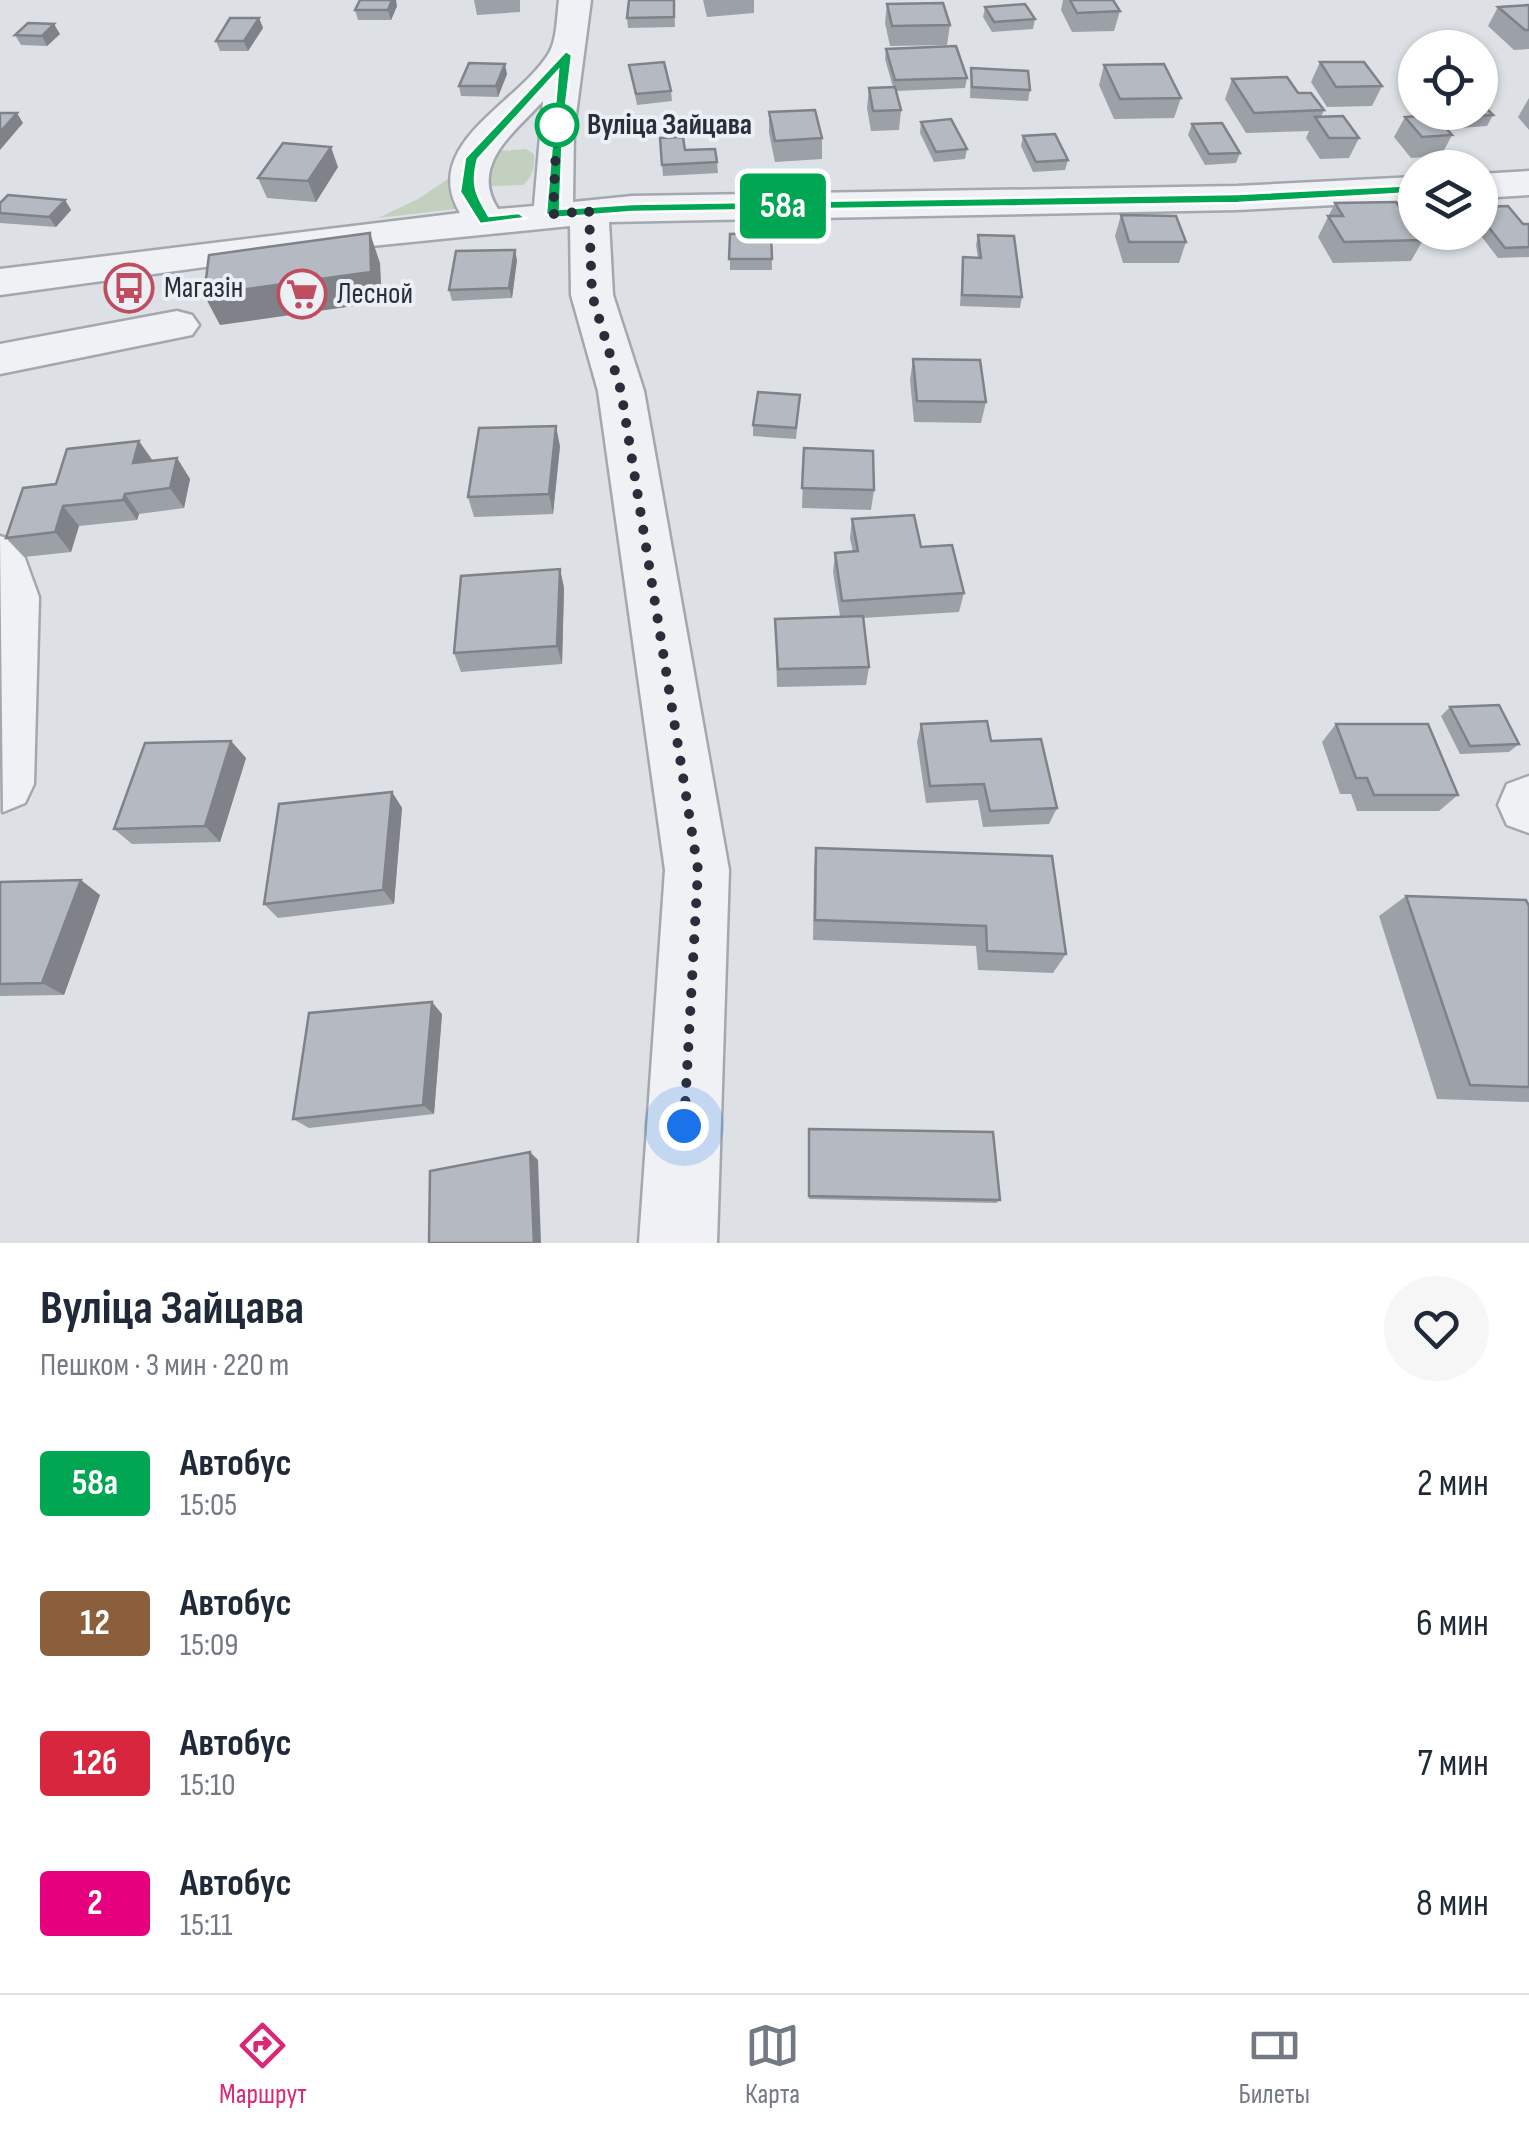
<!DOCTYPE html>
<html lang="ru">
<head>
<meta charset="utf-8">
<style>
	:root { --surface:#fff; --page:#f6f6f7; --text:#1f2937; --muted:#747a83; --line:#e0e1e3; --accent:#db2777 }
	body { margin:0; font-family:"Sofia Sans Condensed",sans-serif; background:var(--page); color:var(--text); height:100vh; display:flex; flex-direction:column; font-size:38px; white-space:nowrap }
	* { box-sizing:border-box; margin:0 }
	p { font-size:32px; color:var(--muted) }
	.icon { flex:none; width:55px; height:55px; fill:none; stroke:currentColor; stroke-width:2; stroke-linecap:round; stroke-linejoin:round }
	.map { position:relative; height:1243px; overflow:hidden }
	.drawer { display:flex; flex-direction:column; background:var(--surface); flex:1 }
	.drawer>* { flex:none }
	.badge { padding:0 20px; border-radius:8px; font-size:35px; line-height:65px }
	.controls { position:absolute; left:1398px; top:30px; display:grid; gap:20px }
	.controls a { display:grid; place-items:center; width:100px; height:100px; border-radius:50%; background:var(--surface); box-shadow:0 2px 8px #0004; font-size:50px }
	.you { position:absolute; width:50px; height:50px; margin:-25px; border:8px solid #fff; border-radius:50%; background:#1a73e8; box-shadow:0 0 0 15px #1a73e833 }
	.map>.badge { position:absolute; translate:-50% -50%; box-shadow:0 0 0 5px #fff }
	.round { display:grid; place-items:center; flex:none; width:105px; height:105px; border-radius:52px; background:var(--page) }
	.head { display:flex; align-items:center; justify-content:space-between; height:170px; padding:0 40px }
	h1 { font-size:48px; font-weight:700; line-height:75px }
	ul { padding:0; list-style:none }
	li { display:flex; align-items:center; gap:30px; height:140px; padding:0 40px }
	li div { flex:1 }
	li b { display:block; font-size:38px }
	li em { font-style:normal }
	li .badge { min-width:110px; font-weight:700; text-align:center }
	.dock { display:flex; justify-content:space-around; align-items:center; height:140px; border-top:2px solid var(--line); background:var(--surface); font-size:28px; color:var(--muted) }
	.dock a { display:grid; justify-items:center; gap:5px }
	.dock .selected { color:var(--accent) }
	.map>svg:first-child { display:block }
	.green { fill:#c3cfbf }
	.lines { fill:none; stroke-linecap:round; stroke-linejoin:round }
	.minor-casing { stroke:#a3a8ae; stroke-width:5 }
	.minor { fill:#eff1f4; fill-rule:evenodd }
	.wall { fill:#9ca0a7 }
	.shaded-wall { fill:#7f8288 }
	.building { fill:#b5bac2; stroke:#7f8288; stroke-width:2.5 }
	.line { fill:#00a651; stroke:#fff; stroke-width:2.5 }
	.walk { stroke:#282f3a; stroke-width:10; stroke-dasharray:0 18 }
	.stop-dot { fill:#fff; stroke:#00a651; stroke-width:5 }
	.labels { text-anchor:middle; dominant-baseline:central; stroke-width:8; stroke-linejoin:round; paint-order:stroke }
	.far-stop-label { font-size:30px; font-weight:bold; fill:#282f3a; stroke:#eceff3; text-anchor:start }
	.far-poi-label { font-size:30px; fill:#282f3a; stroke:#eceff3; text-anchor:start }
</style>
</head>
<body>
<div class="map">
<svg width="1529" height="1243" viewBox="0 0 1529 1243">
	<rect width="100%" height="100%" fill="#dde1e5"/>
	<path class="green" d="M526 149 534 154C535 168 533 176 523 185L492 186 485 180 489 160 500 151Z
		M448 179 450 196 464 208 378 218 418 199Z"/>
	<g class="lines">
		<g class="minor-casing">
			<path id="minor" d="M559 0H591L574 130 573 202 632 196 1237 186 1415 177V201L1237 210 609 222 613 295 644 391 729 870 717 1243H639L665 870 598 391 571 295 570 226 322 251 0 295V269L460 213C419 144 518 104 549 53 557 40 557 15 559 0ZM543 101 534 206 498 209C469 165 514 133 543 101Z
				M1529 171V195L1480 198V174Z
				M177 311 192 315 199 325 192 335 0 374V344Z
				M0 536 19 542 39 597 34 784 25 803 3 812Z
				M1529 776V833L1507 825 1498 805 1507 784Z"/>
		</g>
		<use href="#minor" class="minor"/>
	</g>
	<path class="wall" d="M474 0H520V12L477 15Z
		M674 0 675 27 628 28 627 18Z
		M703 0H754V13L707 17Z
		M1063 0H1113L1120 11 1114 31 1072 32 1061 10Z
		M887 4 950 25 947 45 890 46 885 23Z
		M1529 5V49L1514 50 1488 26 1498 7Z
		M397 6 391 20H358L355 10Z
		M985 7 1035 19 1033 29 992 32 983 17Z
		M259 18 263 28 248 51H220L216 41Z
		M60 34 47 46 21 45 15 35Z
		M886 49 967 78 965 88 896 91 901 110 899 130 871 131 867 108 869 88 893 87 885 59Z
		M1320 62 1382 86 1372 106 1327 107 1311 82Z
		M629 65 671 91 672 101 637 105Z
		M1104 65 1181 98 1174 118 1114 119 1099 85Z
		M971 68 1030 90 1028 101 970 98Z
		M507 74 498 97 461 96 459 86Z
		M1232 79 1298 93 1324 110 1321 117 1359 138 1349 158 1320 159 1306 138 1309 131 1246 133 1225 99Z
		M1529 98V130L1518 117Z
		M769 112 822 138V159L775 162 769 133Z
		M1446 112H1480L1493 115 1487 126 1460 128Z
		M1405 117 1452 135 1441 156 1411 158 1394 137Z
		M921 122 967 149 965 159 934 162 920 133Z
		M1192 124 1240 153 1236 163 1205 165 1188 135Z
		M1023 136 1068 160 1065 170 1033 172 1021 146Z
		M660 138 685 150 717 162 718 173 663 176Z
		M338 167 316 202 267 198 258 178Z
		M65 200 71 210 56 227 0 223V203Z
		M1335 203 1423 240 1411 261 1333 263 1318 237Z
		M1480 207 1523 224H1529V257L1498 258 1478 232H1480Z
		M1121 215 1186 242 1179 263H1123L1115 236Z
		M771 233 772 270H730V234Z
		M978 235 1022 297 1020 308 960 306 963 257 978 258 976 245Z
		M517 260 512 298 452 301 449 290Z
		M913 359 986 402 981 423 914 422 910 380Z
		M800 395 796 439 753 436V425Z
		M560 446 553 514 474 517 468 497Z
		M804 448 874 490 871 510 802 508Z
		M177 458 190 479 184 508 139 514 137 520 79 526 71 552 24 557 6 538 56 484 153 461Z
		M852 519 921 547 964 593 959 612 863 618 869 667 866 685 777 687 775 619 840 616 833 572 835 553 853 552 850 538Z
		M560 569 564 588 562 664 461 672 454 653Z
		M1450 707 1519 744 1509 752 1460 754 1441 716Z
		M921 724 991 741 1057 808 1049 824 983 827 978 800 926 803 917 742Z
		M1336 724 1458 795 1439 811H1357L1351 794H1340L1322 742Z
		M231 741 246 758 220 842 132 844 114 829Z
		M392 792 402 808 394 904 278 918 264 904Z
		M816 848 1066 954 1053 973 978 970 976 946 813 940 814 870Z
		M0 882 100 895 64 995 0 996Z
		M1406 896 1529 906V1102L1437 1099 1379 916Z
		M442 1014 434 1114 309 1128 293 1119Z
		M809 1129 1000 1200 996 1203 809 1199Z"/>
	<path class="shaded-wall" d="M392 0H396L397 6 391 20 388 10Z
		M259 18 263 28 248 51 244 41Z
		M54 24 60 34 47 46 42 36Z
		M505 64 507 74 498 97 496 86Z
		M17 113 23 123 0 150V132Z
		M331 147 338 167 316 202 308 181Z
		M65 200 71 210 56 227 49 217Z
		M370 233 380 263 382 302 220 325 204 295Z
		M515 250 517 260 512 298 509 288Z
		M556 426 560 446 553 514 549 494Z
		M139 441 153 461 133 463Z
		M177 458 190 479 184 508 170 488Z
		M125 494 139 514 137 520 123 500Z
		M63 506 79 526 71 552 55 532Z
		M560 569 564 588 562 664 557 646Z
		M231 741 246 758 220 842 205 826Z
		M392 792 402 808 394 904 383 890Z
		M81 880 100 895 64 995 42 983Z
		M432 1002 442 1014 434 1114 423 1105Z
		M530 1152 538 1160 541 1243H534Z"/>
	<path class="building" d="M360 0H392L388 10H355Z
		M629 0H674V17L627 18Z
		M1070 0H1113L1120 11 1077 13Z
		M943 3 950 25 892 26 887 4Z
		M1025 4 1035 19 994 22 985 7Z
		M1529 5V30H1525L1498 7Z
		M230 18H259L244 41H216Z
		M28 23 54 24 42 36 15 35Z
		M956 46 967 78 895 80 886 49Z
		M664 62 671 91 636 94 629 65Z
		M1320 62H1364L1382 86 1336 87Z
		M469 63 505 64 496 86H459Z
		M1164 64 1181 98 1120 99 1104 65Z
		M971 68 1028 71 1030 90 972 87Z
		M1287 77 1298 93H1311L1324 110 1254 113 1232 79Z
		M895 87 901 110 873 111 869 88Z
		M1480 102 1493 115 1466 117 1462 112H1480Z
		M815 110 822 138 775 141 769 112Z
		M0 113H17L0 132Z
		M1434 115 1452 135 1422 137 1405 117Z
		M1343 116 1359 138H1329L1315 117Z
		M951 119 967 149 936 152 921 122Z
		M1222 123 1240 153 1209 154 1192 124Z
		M1055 134 1068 160 1036 162 1023 136Z
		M683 137 685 150 715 149 717 162 662 165 660 138Z
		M283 143 331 147 308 181 258 178Z
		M8 195 65 200 49 217 0 213V203Z
		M1396 202 1415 229V232H1417L1423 240 1344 242 1328 216H1343L1335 203Z
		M1508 206 1523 224H1529V247L1505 248 1480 216V207Z
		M1121 215 1176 216 1186 242H1129Z
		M370 233 371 272 204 295 209 255Z
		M771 233 772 259H729L730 234Z
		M978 235 1014 236 1022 297 962 295 963 257 981 258Z
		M515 250 509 288 449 290 456 251Z
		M913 359 980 360 986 402 917 401Z
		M758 392 800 395 796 428 753 425Z
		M556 426 549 494 468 497 479 428Z
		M139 441 133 463 177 458 170 488 125 494 123 500 63 506 55 532 6 538 23 488 56 484 67 449Z
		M804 448 873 451 874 490 802 488Z
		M914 515 921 547 952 545 964 593 842 601 835 553 858 551 852 519Z
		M560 569 557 646 454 653 461 576Z
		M863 616 869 667 778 669 775 619Z
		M1499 705 1519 744 1470 746 1450 707Z
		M987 721 991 741 1041 739 1057 808 990 811 984 784 930 786 921 724Z
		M1336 724H1428L1458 795H1374L1367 778H1356Z
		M231 741 205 826 114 829 145 743Z
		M392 792 383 890 264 904 279 804Z
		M816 848 1052 856 1066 954 987 951 986 926 815 920Z
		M81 880 42 983 0 984V882Z
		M1406 896 1526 900 1529 906V1087L1470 1085Z
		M432 1002 423 1105 293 1119 309 1013Z
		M809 1129 993 1132 1000 1200 809 1196Z
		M530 1152 534 1243H429L430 1171Z"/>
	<path class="line" d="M566 51 572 55 563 130 560 209 632 204 1238 194 1415 185 1422 189 1415 193 1238 203 632 212 553 218 546 214 558 71 478 159C471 184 476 195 489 216L519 213 526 218 480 224 460 192 465 158Z"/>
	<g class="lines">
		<path class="walk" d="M557 125 553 214 589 211 592 295 621 391 698 870 684 1126"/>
	</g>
	<defs>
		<g id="bus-ring" transform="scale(2.5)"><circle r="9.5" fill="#eceff3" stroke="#bf4d5f" stroke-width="1.5"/><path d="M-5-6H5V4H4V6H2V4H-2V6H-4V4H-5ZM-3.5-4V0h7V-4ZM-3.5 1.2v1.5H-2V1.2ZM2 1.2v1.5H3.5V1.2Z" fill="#bf4d5f"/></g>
		<g id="supermarket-ring" transform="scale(2.5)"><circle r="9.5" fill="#eceff3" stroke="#bf4d5f" stroke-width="1.5"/><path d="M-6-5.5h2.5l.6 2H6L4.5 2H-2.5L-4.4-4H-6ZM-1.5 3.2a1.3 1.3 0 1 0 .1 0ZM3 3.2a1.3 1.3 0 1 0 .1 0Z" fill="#bf4d5f"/></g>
	</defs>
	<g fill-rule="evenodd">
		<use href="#bus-ring" x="129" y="288"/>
		<use href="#supermarket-ring" x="302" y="294"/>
	</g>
	<circle class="stop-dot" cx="557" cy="125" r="20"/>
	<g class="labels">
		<g class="far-stop-label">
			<text x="587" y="125">Вуліца Зайцава</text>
		</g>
		<g class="far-poi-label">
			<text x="164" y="288">Магазін</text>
			<text x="337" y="294">Лесной</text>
		</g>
	</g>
</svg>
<div class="controls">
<a><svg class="icon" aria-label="locate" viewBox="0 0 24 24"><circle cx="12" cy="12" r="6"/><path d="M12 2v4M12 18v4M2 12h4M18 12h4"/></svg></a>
<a><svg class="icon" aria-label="layers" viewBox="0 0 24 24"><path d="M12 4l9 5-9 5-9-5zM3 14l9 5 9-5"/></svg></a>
</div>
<div class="you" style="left:684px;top:1126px"></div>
<b class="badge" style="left:783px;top:206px;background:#00a651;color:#fff">58а</b>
</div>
<section class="drawer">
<div class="head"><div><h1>Вуліца Зайцава</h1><p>Пешком · 3 мин · 220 m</p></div><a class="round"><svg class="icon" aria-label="heart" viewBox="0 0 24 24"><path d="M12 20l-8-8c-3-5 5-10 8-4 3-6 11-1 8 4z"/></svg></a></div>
<ul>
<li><span class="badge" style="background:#00a651;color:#fff">58а</span><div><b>Автобус</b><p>15:05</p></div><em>2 мин</em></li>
<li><span class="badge" style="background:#8b5e3c;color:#fff">12</span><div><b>Автобус</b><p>15:09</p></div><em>6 мин</em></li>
<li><span class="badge" style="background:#d7263d;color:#fff">12б</span><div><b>Автобус</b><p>15:10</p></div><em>7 мин</em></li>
<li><span class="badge" style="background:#e6007e;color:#fff">2</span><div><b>Автобус</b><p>15:11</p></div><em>8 мин</em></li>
</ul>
</section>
<nav class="dock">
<a class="selected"><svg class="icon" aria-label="directions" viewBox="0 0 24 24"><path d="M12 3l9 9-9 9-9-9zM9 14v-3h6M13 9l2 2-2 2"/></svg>Маршрут</a>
<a><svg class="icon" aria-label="map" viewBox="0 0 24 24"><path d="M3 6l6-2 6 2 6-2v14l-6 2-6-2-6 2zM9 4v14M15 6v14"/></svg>Карта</a>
<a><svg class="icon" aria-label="tickets" viewBox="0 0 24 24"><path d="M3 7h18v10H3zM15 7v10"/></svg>Билеты</a>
</nav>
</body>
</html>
